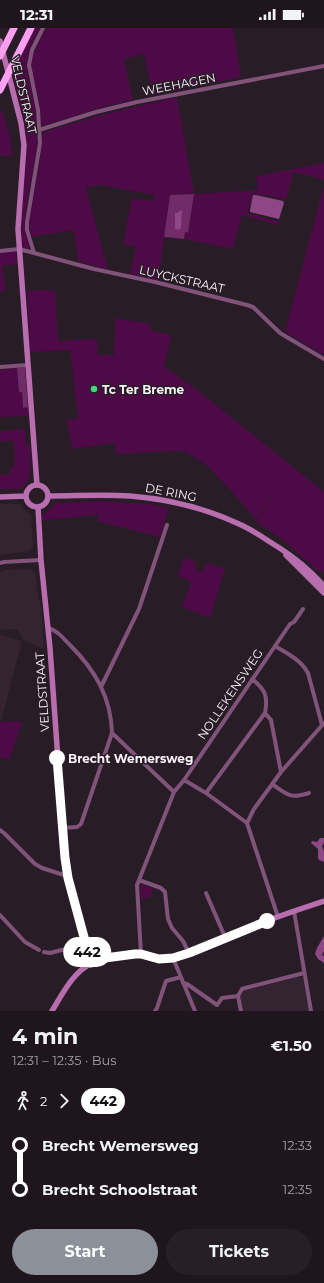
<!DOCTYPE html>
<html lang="en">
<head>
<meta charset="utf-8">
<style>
	:root { --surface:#1e161c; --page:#261f25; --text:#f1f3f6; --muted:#a19fa3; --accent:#8c9099 }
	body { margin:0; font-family:Montserrat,sans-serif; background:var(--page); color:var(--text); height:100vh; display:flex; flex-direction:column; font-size:15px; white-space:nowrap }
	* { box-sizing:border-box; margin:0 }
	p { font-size:13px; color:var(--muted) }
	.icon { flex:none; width:22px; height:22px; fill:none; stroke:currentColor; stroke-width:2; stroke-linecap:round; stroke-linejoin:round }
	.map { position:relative; height:983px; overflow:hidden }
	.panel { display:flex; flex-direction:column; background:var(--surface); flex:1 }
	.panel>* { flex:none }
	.badge { padding:0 8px; border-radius:13px; font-size:14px; line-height:26px }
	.map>.badge { position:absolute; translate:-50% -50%; box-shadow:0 0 0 2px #fff }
	.legs { display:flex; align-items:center; gap:6px; height:44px; padding:0 12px; font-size:13px }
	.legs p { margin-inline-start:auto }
	.head { display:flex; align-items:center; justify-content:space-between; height:68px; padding:0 12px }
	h1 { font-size:22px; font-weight:700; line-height:30px }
	.button { display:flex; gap:8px; margin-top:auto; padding:8px 12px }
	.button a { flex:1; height:46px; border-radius:24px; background:var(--accent); color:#fff; font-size:16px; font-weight:700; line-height:46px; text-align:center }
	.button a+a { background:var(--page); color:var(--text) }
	ul { padding:0 12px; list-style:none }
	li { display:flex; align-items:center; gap:14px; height:44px; font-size:15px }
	li i { display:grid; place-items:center; width:6px; height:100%; margin:0 5px; background:currentColor }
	li i::after { content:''; width:10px; height:10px; margin:-5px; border:3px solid; border-radius:50%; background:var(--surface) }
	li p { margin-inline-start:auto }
	li:first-child i { background:linear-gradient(#0000 50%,currentColor 0) }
	li:last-child i { background:linear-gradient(currentColor 50%,#0000 0) }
	.status { display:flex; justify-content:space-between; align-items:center; height:28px; padding:0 20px; background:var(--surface); direction:ltr }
	.status svg { height:11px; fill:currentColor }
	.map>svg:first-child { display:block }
	.built { fill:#342431 }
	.green { fill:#4d0a47 }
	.forest { fill:#702b68 }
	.water { fill:#8e4685 }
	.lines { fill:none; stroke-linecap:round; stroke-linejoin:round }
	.street { stroke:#81537a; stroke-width:4 }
	.secondary { stroke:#b86dae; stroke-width:5.5 }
	.highway { stroke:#fd9fef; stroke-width:7 }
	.line-1-casing { stroke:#fff; stroke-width:9 }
	.line-1 { stroke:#fff; stroke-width:6 }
	.poi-dot { fill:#41d77c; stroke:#281d26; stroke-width:1.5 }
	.stop-1-dot { fill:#fff; stroke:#fff; stroke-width:2 }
	.labels { text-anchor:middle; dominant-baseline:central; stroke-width:3; stroke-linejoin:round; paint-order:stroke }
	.street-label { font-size:12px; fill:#f9f2f8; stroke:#281d26 }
	.poi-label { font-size:12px; font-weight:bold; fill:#f9f2f8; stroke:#281d26; text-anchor:start }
	.stop-label { font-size:12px; font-weight:bold; fill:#f9f2f8; stroke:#281d26; text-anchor:start }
</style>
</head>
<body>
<div class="status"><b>12:31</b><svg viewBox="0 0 49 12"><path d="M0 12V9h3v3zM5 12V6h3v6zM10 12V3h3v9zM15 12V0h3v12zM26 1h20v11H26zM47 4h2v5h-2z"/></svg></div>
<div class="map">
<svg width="324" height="983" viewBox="0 0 324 983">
	<rect width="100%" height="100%" fill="#281d26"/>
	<path class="built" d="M0 476H20L27 484 31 487 33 518 29 523 0 527Z
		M30 541 35 545 38 568 41 579 44 621 22 611V608L17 601 0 602V544L6 542Z
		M0 607 22 613 1 694H0Z
		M300 948 303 950 309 983H242L240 968 245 962Z"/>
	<path class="green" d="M35 0H40C36 9 29 18 28 28 25 43 31 58 34 73 36 86 38 101 37 115 35 141 26 167 25 193 24 202 31 212 29 220L26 221 23 220 22 217V188L27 118 25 97 12 45Z
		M47 0H233L241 49 153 67 144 26 124 31 133 72 103 79 42 98 41 95 39 72 31 41C31 25 40 13 47 0Z
		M177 69 194 166 258 162 256 148 324 135V152L294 144 286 171 253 165 247 185 280 194 279 197 242 187 233 221 184 211 185 204 188 205 194 166 170 167 158 253 130 246 136 219 123 216 132 170 153 173 154 167 100 157 86 160 108 242 78 233 74 202 31 209 29 194 41 124 42 110 44 104 97 88Z
		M0 82 2 83 10 108 12 128H0Z
		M324 157V327L285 304Z
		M16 223 17 236 2 238 6 263H0V225Z
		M43 262 55 263 58 313 97 311 98 327H114L115 290 151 296 150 302 171 307 164 339 196 361 324 464V542L323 544 318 543C299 526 279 507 256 494L279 461 256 492 242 475 208 438 186 424 175 423 116 426 115 415 72 421 67 392 78 390 70 322 30 324 27 263Z
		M17 340 19 364H22L23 379H28V388L0 389V342Z
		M25 401 26 417H30L31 428 29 451 21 461H0V447L10 446V441L14 438V413H0V403Z
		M101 473 149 476 169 480 160 509 97 493 99 487 43 492V487L56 475Z
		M184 529 195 534 196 537 195 542 203 544 206 535 225 540 210 590 182 579 191 554 178 548Z
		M17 693 22 695 9 732 0 729V694Z
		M143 857 153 861 150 870 141 871V859Z"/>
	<path class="forest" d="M194 166 188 205 185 204 184 211 164 209 170 167Z
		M25 339 28 379 23 380 22 364H19L17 340Z"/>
	<path class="water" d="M253 167H256L283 173 284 175 279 191 250 184V182Z
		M181 182 182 183 181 200 179 202 175 201V185H177Z
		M320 810H324V815L322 818 324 824V834L319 832 318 830V821L311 815 312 813 317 814Z
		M324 908V923L322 927 324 928V935L318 931 315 926 317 920Z"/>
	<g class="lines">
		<path class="street" d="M39 102 96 84 137 74 324 38
			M0 223 19 221 94 241 155 254 247 277 253 279 280 305 324 331
			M34 225 27 202V194L40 115 38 82 29 37 32 22 43 0
			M0 339 28 337
			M0 535 4 534 41 532
			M48 600C57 602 63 610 70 617 95 642 111 669 112 705L81 796 77 799 62 800
			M275 618C287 625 301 632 308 645L322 697
			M252 651C266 662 268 669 265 685L271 692 281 744
			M101 659 139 581 167 497
			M112 705 174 764
			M184 752 206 765 247 795 278 889
			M272 756C288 767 290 771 309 765
			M206 765 265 685
			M247 795 254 781 281 744 324 695
			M0 802 4 805 35 836 42 840 67 848
			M139 852 161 860 165 864 168 891 172 900 183 913 189 925
			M206 865 225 909
			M294 883 311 983
			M0 887 25 914 39 922
			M44 924 50 925 85 916
			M141 926 137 857 139 852 174 764 184 752 290 596 294 594 303 581
			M173 930 195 983
			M183 955 187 956 217 977 222 970 238 968
			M155 983 157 980 166 953 181 949
			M241 983 238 968 242 961 245 960 304 945"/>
		<path class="secondary" d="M0 13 21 95 24 117 18 201 37 457
			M26 468a11 11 0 1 1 22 0a11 11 0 1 1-22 0Z
			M49 468C76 468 103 466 130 468 167 471 205 480 239 496 253 502 265 511 278 519 297 531 309 541 324 558
			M0 469 26 468
			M38 479 41 532 50 620 65 830 68 850 91 935
			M286 527 324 565
			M52 983C63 965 73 944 92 935 103 929 128 925 140 926 151 927 161 933 173 930 193 926 213 915 232 906 262 894 293 883 324 873"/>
		<path class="highway" d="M0 28 14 0
			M0 62 31 0"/>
	</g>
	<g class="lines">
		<g class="line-1-casing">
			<path id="line-1" d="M57 730 65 830 68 850 91 935 105 930 135 926H141L159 931 173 930 189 925 267 893"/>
		</g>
		<use href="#line-1" class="line-1"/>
	</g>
	<circle class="poi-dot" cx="94" cy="361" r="4"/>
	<g class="stop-1-dot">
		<circle cx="57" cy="730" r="7"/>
		<circle cx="267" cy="893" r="7"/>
	</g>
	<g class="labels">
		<g class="street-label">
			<text transform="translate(179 56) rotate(-11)">WEEHAGEN</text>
			<text transform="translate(24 67) rotate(77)">VELDSTRAAT</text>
			<text transform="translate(182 251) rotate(13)">LUYCKSTRAAT</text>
			<text transform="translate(171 464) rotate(11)">DE RING</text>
			<text transform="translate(42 664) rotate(-94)">VELDSTRAAT</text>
			<text transform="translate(230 666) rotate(-56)">NOLLEKENSWEG</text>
		</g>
		<g class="poi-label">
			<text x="102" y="361">Tc Ter Breme</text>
		</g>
		<g class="stop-label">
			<text x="68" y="730">Brecht Wemersweg</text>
		</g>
	</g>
</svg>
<b class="badge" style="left:87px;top:924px;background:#fff;color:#111">442</b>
</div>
<section class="panel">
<div class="head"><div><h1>4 min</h1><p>12:31 – 12:35 · Bus</p></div><b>€1.50</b></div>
<div class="legs"><svg class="icon" aria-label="walk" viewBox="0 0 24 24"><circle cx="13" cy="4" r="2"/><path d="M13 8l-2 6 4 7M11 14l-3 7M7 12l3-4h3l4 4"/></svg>2<svg class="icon" aria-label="forward" viewBox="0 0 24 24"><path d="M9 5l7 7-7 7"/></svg><b class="badge" style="background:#fff;color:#111">442</b></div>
<ul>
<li><i style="color:#fff"></i><b>Brecht Wemersweg</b><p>12:33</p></li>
<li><i style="color:#fff"></i><b>Brecht Schoolstraat</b><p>12:35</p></li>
</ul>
<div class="button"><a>Start</a><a>Tickets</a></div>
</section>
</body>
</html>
